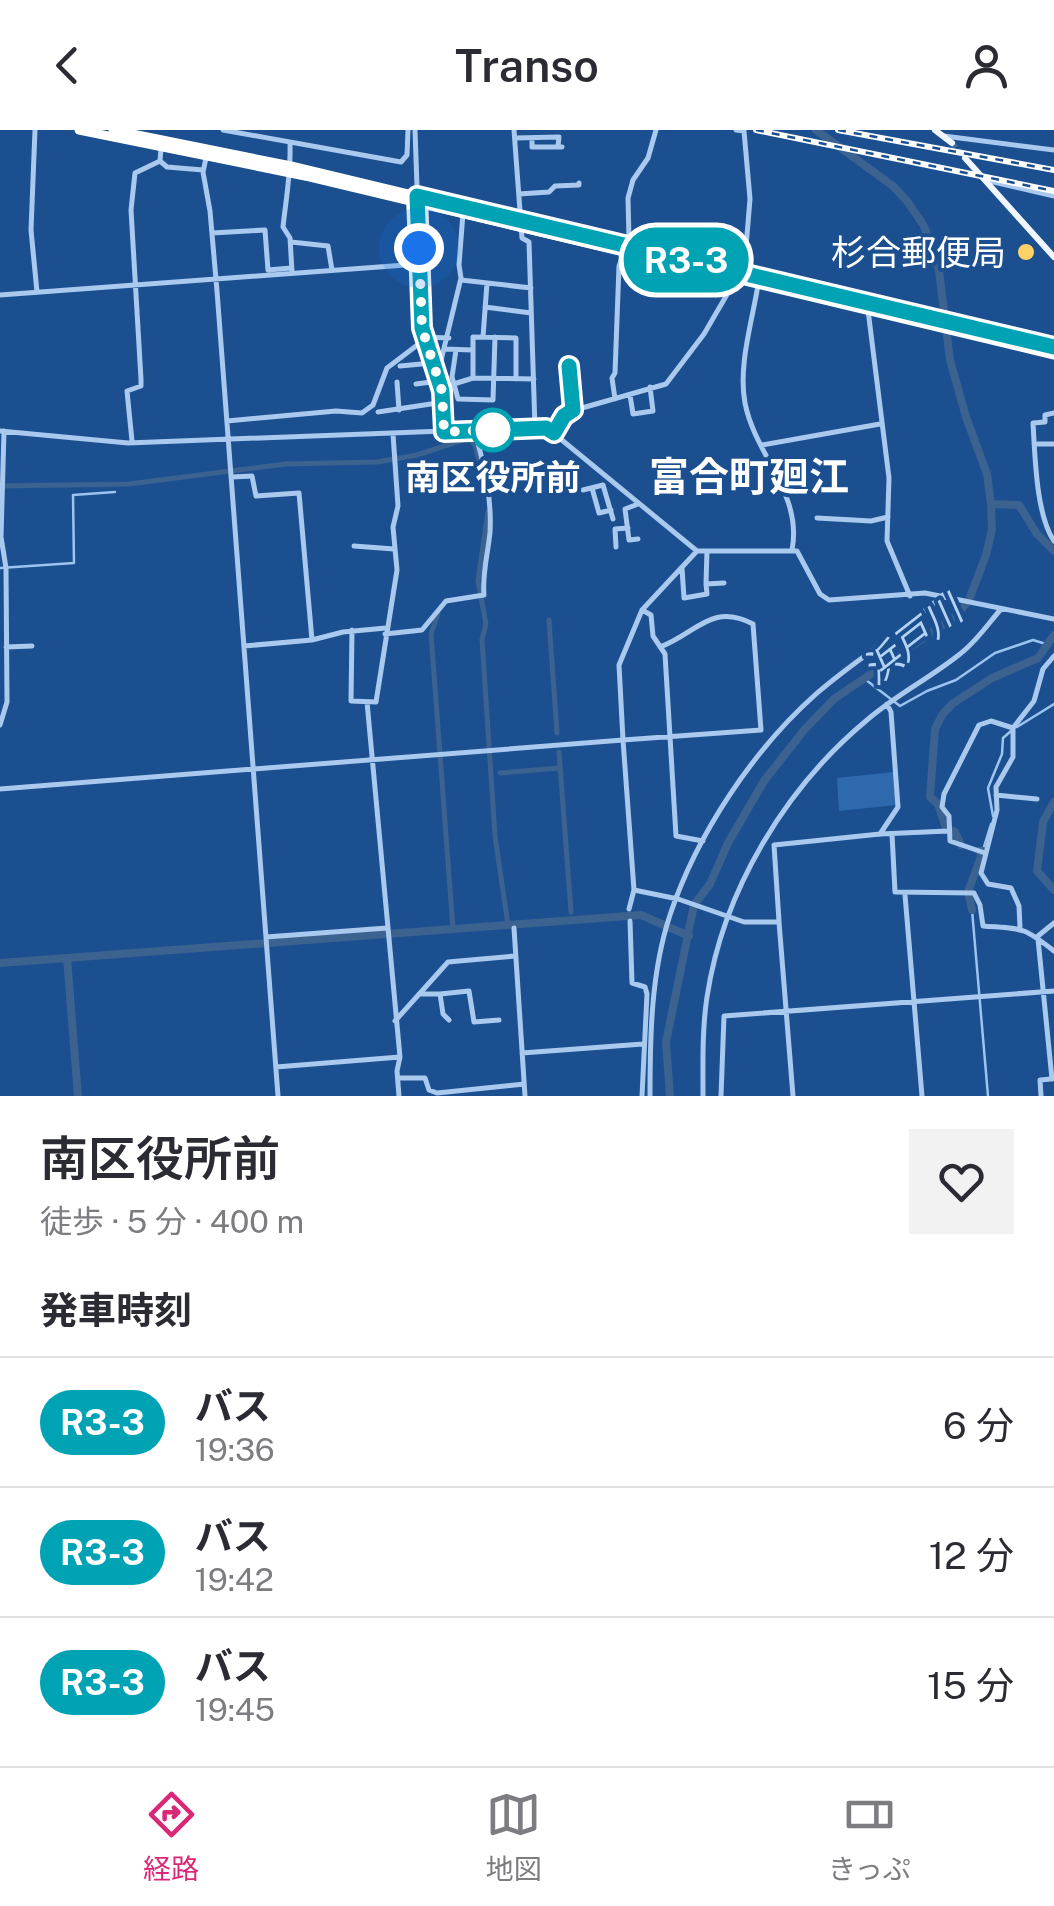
<!DOCTYPE html>
<html lang="ja">
<head>
<meta charset="utf-8">
<style>
	:root { --surface:#fff; --page:#f2f2f3; --text:#2b2b33; --muted:#7c7c81; --line:#e1e1e2; --accent:#db2777 }
	body { margin:0; font-family:"Public Sans","Noto Sans JP",sans-serif; background:var(--page); color:var(--text); height:100vh; display:flex; flex-direction:column; font-size:38px; white-space:nowrap }
	* { box-sizing:border-box; margin:0 }
	p { font-size:32px; color:var(--muted) }
	.icon { flex:none; width:55px; height:55px; fill:none; stroke:currentColor; stroke-width:2; stroke-linecap:round; stroke-linejoin:round }
	.map { position:relative; height:966px; overflow:hidden }
	.sheet { display:flex; flex-direction:column; background:var(--surface); flex:1 }
	.sheet>* { flex:none }
	.badge { padding:0 20px; border-radius:32px; font-size:35px; line-height:65px }
	.you { position:absolute; width:50px; height:50px; margin:-25px; border:8px solid #fff; border-radius:50%; background:#1a73e8; box-shadow:0 0 0 15px #1a73e833 }
	.map>.badge { position:absolute; translate:-50% -50%; box-shadow:0 0 0 5px #fff }
	h2 { padding:0 40px; font-size:38px; line-height:90px }
	.round { display:grid; place-items:center; flex:none; width:105px; height:105px; border-radius:0px; background:var(--page) }
	.summary { display:flex; align-items:center; justify-content:space-between; height:170px; padding:0 40px }
	h1 { font-size:48px; font-weight:600; line-height:75px }
	ul { padding:0; list-style:none }
	li { display:flex; align-items:center; gap:30px; height:130px; padding:0 40px; border-top:2px solid var(--line) }
	li div { flex:1 }
	li b { display:block; font-size:38px }
	li em { font-style:normal }
	li .badge { min-width:110px; font-weight:700; text-align:center }
	header { display:flex; justify-content:space-between; align-items:center; height:130px; padding:0 40px; background:var(--surface); font-size:45px; font-weight:600 }
	.dock { display:flex; justify-content:space-around; align-items:center; height:140px; border-top:2px solid var(--line); background:var(--surface); font-size:28px; color:var(--muted) }
	.dock a { display:grid; justify-items:center; gap:5px }
	.dock .on { color:var(--accent) }
	.map>svg:first-child { display:block }
	.green { fill:#2e69ad }
	.lines { fill:none; stroke-linecap:round; stroke-linejoin:round }
	.stream { stroke:#9cc4f0; stroke-width:2.5 }
	.canal { stroke:#3c6290; stroke-width:5 }
	.river { stroke:#3c6290; stroke-width:8 }
	.major-tunnel { stroke:#3d69a0; stroke-width:6; stroke-dasharray:6 3; stroke-linecap:butt }
	.minor { stroke:#a9c9ee; stroke-width:5 }
	.major { stroke:#f0f6ff; stroke-width:6 }
	.highway { stroke:#fff; stroke-width:9 }
	.rail-casing { stroke:#fff; stroke-width:6 }
	.rail { stroke:#1b4f8f; stroke-width:2.5; stroke-dasharray:8; stroke-linecap:butt }
	.line-casing { stroke:#fff; stroke-width:22 }
	.line { stroke:#00a3b4; stroke-width:15 }
	.walk { stroke:#fff; stroke-width:10; stroke-dasharray:0 18 }
	.poi-dot { fill:#ffd166; stroke:#1b4f8f; stroke-width:4 }
	.stop-dot { fill:#fff; stroke:#00a3b4; stroke-width:5 }
	.labels { text-anchor:middle; dominant-baseline:central; stroke-width:8; stroke-linejoin:round; paint-order:stroke }
	.poi-label { font-size:35px; fill:#fff; stroke:#1b4f8f; text-anchor:end }
	.stop-label { font-size:35px; font-weight:bold; fill:#fff; stroke:#1b4f8f }
	.water-label { font-size:38px; font-style:italic; fill:#b5d3f5; stroke:#1b4f8f }
	.quarter-label { font-size:40px; font-weight:bold; fill:#fff; stroke:#1b4f8f }
</style>
</head>
<body>
<header><svg class="icon" aria-label="back" viewBox="0 0 24 24"><path d="M15 5l-7 7 7 7"/></svg>Transo<svg class="icon" aria-label="person" viewBox="0 0 24 24"><circle cx="12" cy="8" r="4"/><path d="M4 21q1-7 8-7t8 7"/></svg></header>
<div class="map">
<svg width="1054" height="966" viewBox="0 0 1054 966">
	<rect width="100%" height="100%" fill="#1b4f8f"/>
	<path class="green" d="M893 642 897 675 839 681 837 648Z"/>
	<g class="lines">
		<path class="stream" d="M0 438 74 433 73 365 115 362
			M866 550 900 576 927 561 956 550 995 523 1033 510 1049 515
			M1017 597 1054 574
			M993 686 988 658 1002 624 1003 608 1011 601
			M983 720 991 694
			M972 780 988 966"/>
		<path class="canal" d="M2 356 129 354 286 334 377 332 417 325 469 308 475 315 487 365
			M488 381 478 451 486 494 482 509 495 706 508 795
			M438 484 431 504 453 799
			M549 490 557 603
			M1053 508 1054 509
			M559 622 571 782
			M500 643 560 638"/>
		<path class="river" d="M991 374 1019 375 1037 404 1054 421
			M1054 672 1043 692 1037 741 1054 760
			M961 715 955 702 946 698 938 674 930 667 935 599 942 585 952 574 992 548 1038 528 1054 505
			M972 780 968 762 983 721H979
			M67 828 78 966
			M0 833 641 785 689 806
			M670 966 666 912 694 775 710 754 728 713 764 651 805 599 834 569 956 486 969 470 986 425 992 400 991 374 987 344 966 287 950 230 939 140 924 96 907 71 893 56 816 0"/>
		<path class="major-tunnel" d="M952 13 965 28"/>
		<path class="minor" d="M35 0 31 100 37 162
			M223 0 401 32 407 25 408 0
			M415 0 422 198 442 261 445 301
			M514 0 522 108 529 112 535 298
			M944 6 1054 20
			M515 8 559 7 558 16 562 17H532V8
			M290 14C291 43 286 69 283 97L290 108 292 142
			M206 28 203 42 210 81 217 161 278 966
			M160 31 167 37 203 40
			M985 50 1054 66
			M519 64 549 62 555 56 579 55V53
			M212 103 265 100 268 140 291 138
			M291 112 328 116 332 140
			M461 150 531 158
			M758 155C752 192 738 236 745 273 755 325 803 364 792 420
			M0 165 419 134
			M485 177 531 183
			M868 180 889 348 887 411 910 466
			M423 207 449 208
			M483 207 487 153
			M445 219 472 220
			M456 220 452 247 458 269 493 270 495 207
			M400 236 432 233
			M438 243 461 148 459 135 463 83
			M473 248V207L516 208V249
			M397 252 399 280
			M416 254 439 251
			M441 258 473 248 534 249
			M630 265 633 284 653 281 650 257
			M615 269 612 248 615 243 619 136 629 109 628 68 633 50 648 28 656 0
			M378 282 444 272
			M1054 283 1045 285V292L1033 293C1035 325 1036 385 1054 411
			M227 291 336 281 362 283 373 275 387 238 424 210
			M0 301 128 313 546 297 697 421H797L820 464 829 470 925 463 1054 489
			M554 303 568 282 666 254 704 204 736 149 746 117 750 69 744 1 736 0
			M132 311 127 261 141 256V249L131 80 135 43 160 31 161 18
			M1034 314H1054
			M762 315 880 294
			M232 347 252 346 256 366 299 363 312 510
			M603 355 613 389
			M592 358 599 383 611 380
			M583 360 603 355
			M817 388 871 391 888 387
			M638 409 629 410 625 379 638 374
			M354 416 394 419
			M616 417 615 399 628 398
			M682 438 684 468 707 464 706 454 724 453
			M706 453 707 421
			M642 480 651 485 653 506 665 524 676 706 703 711
			M352 500 351 571 376 572 397 440 393 397 398 376 393 304
			M385 504 422 500 446 471 484 465C482 443 488 424 490 402 492 366 484 336 475 301
			M244 516 312 510 343 502 386 498
			M6 517 32 516
			M660 517C696 504 711 472 753 494L761 600 623 610 619 535 642 480 697 421
			M367 572 400 927 397 941 399 966
			M0 595 7 572 6 438 1 407 4 301
			M0 659 623 610 634 760 678 769 744 792H779L793 966
			M996 665 1037 669
			M880 704 898 677 891 582 887 574
			M892 704 895 762 974 763 980 775 983 796C1023 799 1022 796 1054 821
			M985 723 950 711 949 686 942 677 944 664 979 595 991 591 1013 598
			M905 765 922 966
			M629 779 634 760
			M630 791 632 853 645 857 647 864 642 966
			M779 791 774 715 880 704 948 701
			M1020 797 1019 776 1011 758 988 754 981 743 997 680 996 657 1013 627V598L1034 571 1043 539 1054 526
			M514 798 525 966
			M1038 806 1054 793
			M266 807 387 798
			M1038 809 1052 949
			M419 864H440L443 884 449 890
			M440 864 469 861 474 892 499 890
			M395 891 448 832 515 826
			M522 923 643 914
			M276 937 400 927
			M398 948H425L429 960 437 963 524 954
			M650 966C650 906 651 842 670 785 697 704 753 620 816 564 857 528 903 502 943 465
			M703 966C703 933 702 900 707 867 723 761 785 658 867 590 896 565 930 548 960 524 976 512 988 494 1001 479
			M721 966 724 886 1054 861
			M1041 966 1040 950 1051 949"/>
		<path class="major" d="M935 0 952 13
			M965 28 1054 127"/>
		<path class="highway" d="M79 0 310 47 1054 225
			M113 0 291 36 588 107
			M633 117 1054 217"/>
		<g class="rail-casing">
			<path id="rail" d="M756 0 1054 61
				M838 0 1054 40"/>
		</g>
		<use href="#rail" class="rail"/>
	</g>
	<g class="lines">
		<g class="line-casing">
			<path id="line" d="M569 236 573 280 564 286 554 303 546 298 444 302 442 261 422 198 417 66 1054 217"/>
		</g>
		<use href="#line" class="line"/>
		<path class="walk" d="M419 118 422 198 442 261 444 302 493 300"/>
	</g>
	<circle class="poi-dot" cx="1026" cy="122" r="10"/>
	<circle class="stop-dot" cx="493" cy="300" r="20"/>
	<g class="labels">
		<g class="poi-label">
			<text x="1006" y="122">杉合郵便局</text>
		</g>
		<g class="stop-label">
			<text x="493" y="347">南区役所前</text>
		</g>
		<g class="water-label">
			<text transform="translate(912 510) rotate(-38)">浜戸川</text>
		</g>
		<g class="quarter-label">
			<text x="749" y="346">富合町廻江</text>
		</g>
	</g>
</svg>
<div class="you" style="left:419px;top:118px"></div>
<b class="badge" style="left:686px;top:130px;background:#00a3b4;color:#fff">R3-3</b>
</div>
<section class="sheet">
<div class="summary"><div><h1>南区役所前</h1><p>徒歩 · 5 分 · 400 m</p></div><a class="round"><svg class="icon" aria-label="heart" viewBox="0 0 24 24"><path d="M12 20l-8-8c-3-5 5-10 8-4 3-6 11-1 8 4z"/></svg></a></div>
<h2>発車時刻</h2>
<ul>
<li><span class="badge" style="background:#00a3b4;color:#fff">R3-3</span><div><b>バス</b><p>19:36</p></div><em>6 分</em></li>
<li><span class="badge" style="background:#00a3b4;color:#fff">R3-3</span><div><b>バス</b><p>19:42</p></div><em>12 分</em></li>
<li><span class="badge" style="background:#00a3b4;color:#fff">R3-3</span><div><b>バス</b><p>19:45</p></div><em>15 分</em></li>
</ul>
</section>
<nav class="dock">
<a class="on"><svg class="icon" aria-label="directions" viewBox="0 0 24 24"><path d="M12 3l9 9-9 9-9-9zM9 14v-3h6M13 9l2 2-2 2"/></svg>経路</a>
<a><svg class="icon" aria-label="map" viewBox="0 0 24 24"><path d="M3 6l6-2 6 2 6-2v14l-6 2-6-2-6 2zM9 4v14M15 6v14"/></svg>地図</a>
<a><svg class="icon" aria-label="tickets" viewBox="0 0 24 24"><path d="M3 7h18v10H3zM15 7v10"/></svg>きっぷ</a>
</nav>
</body>
</html>
